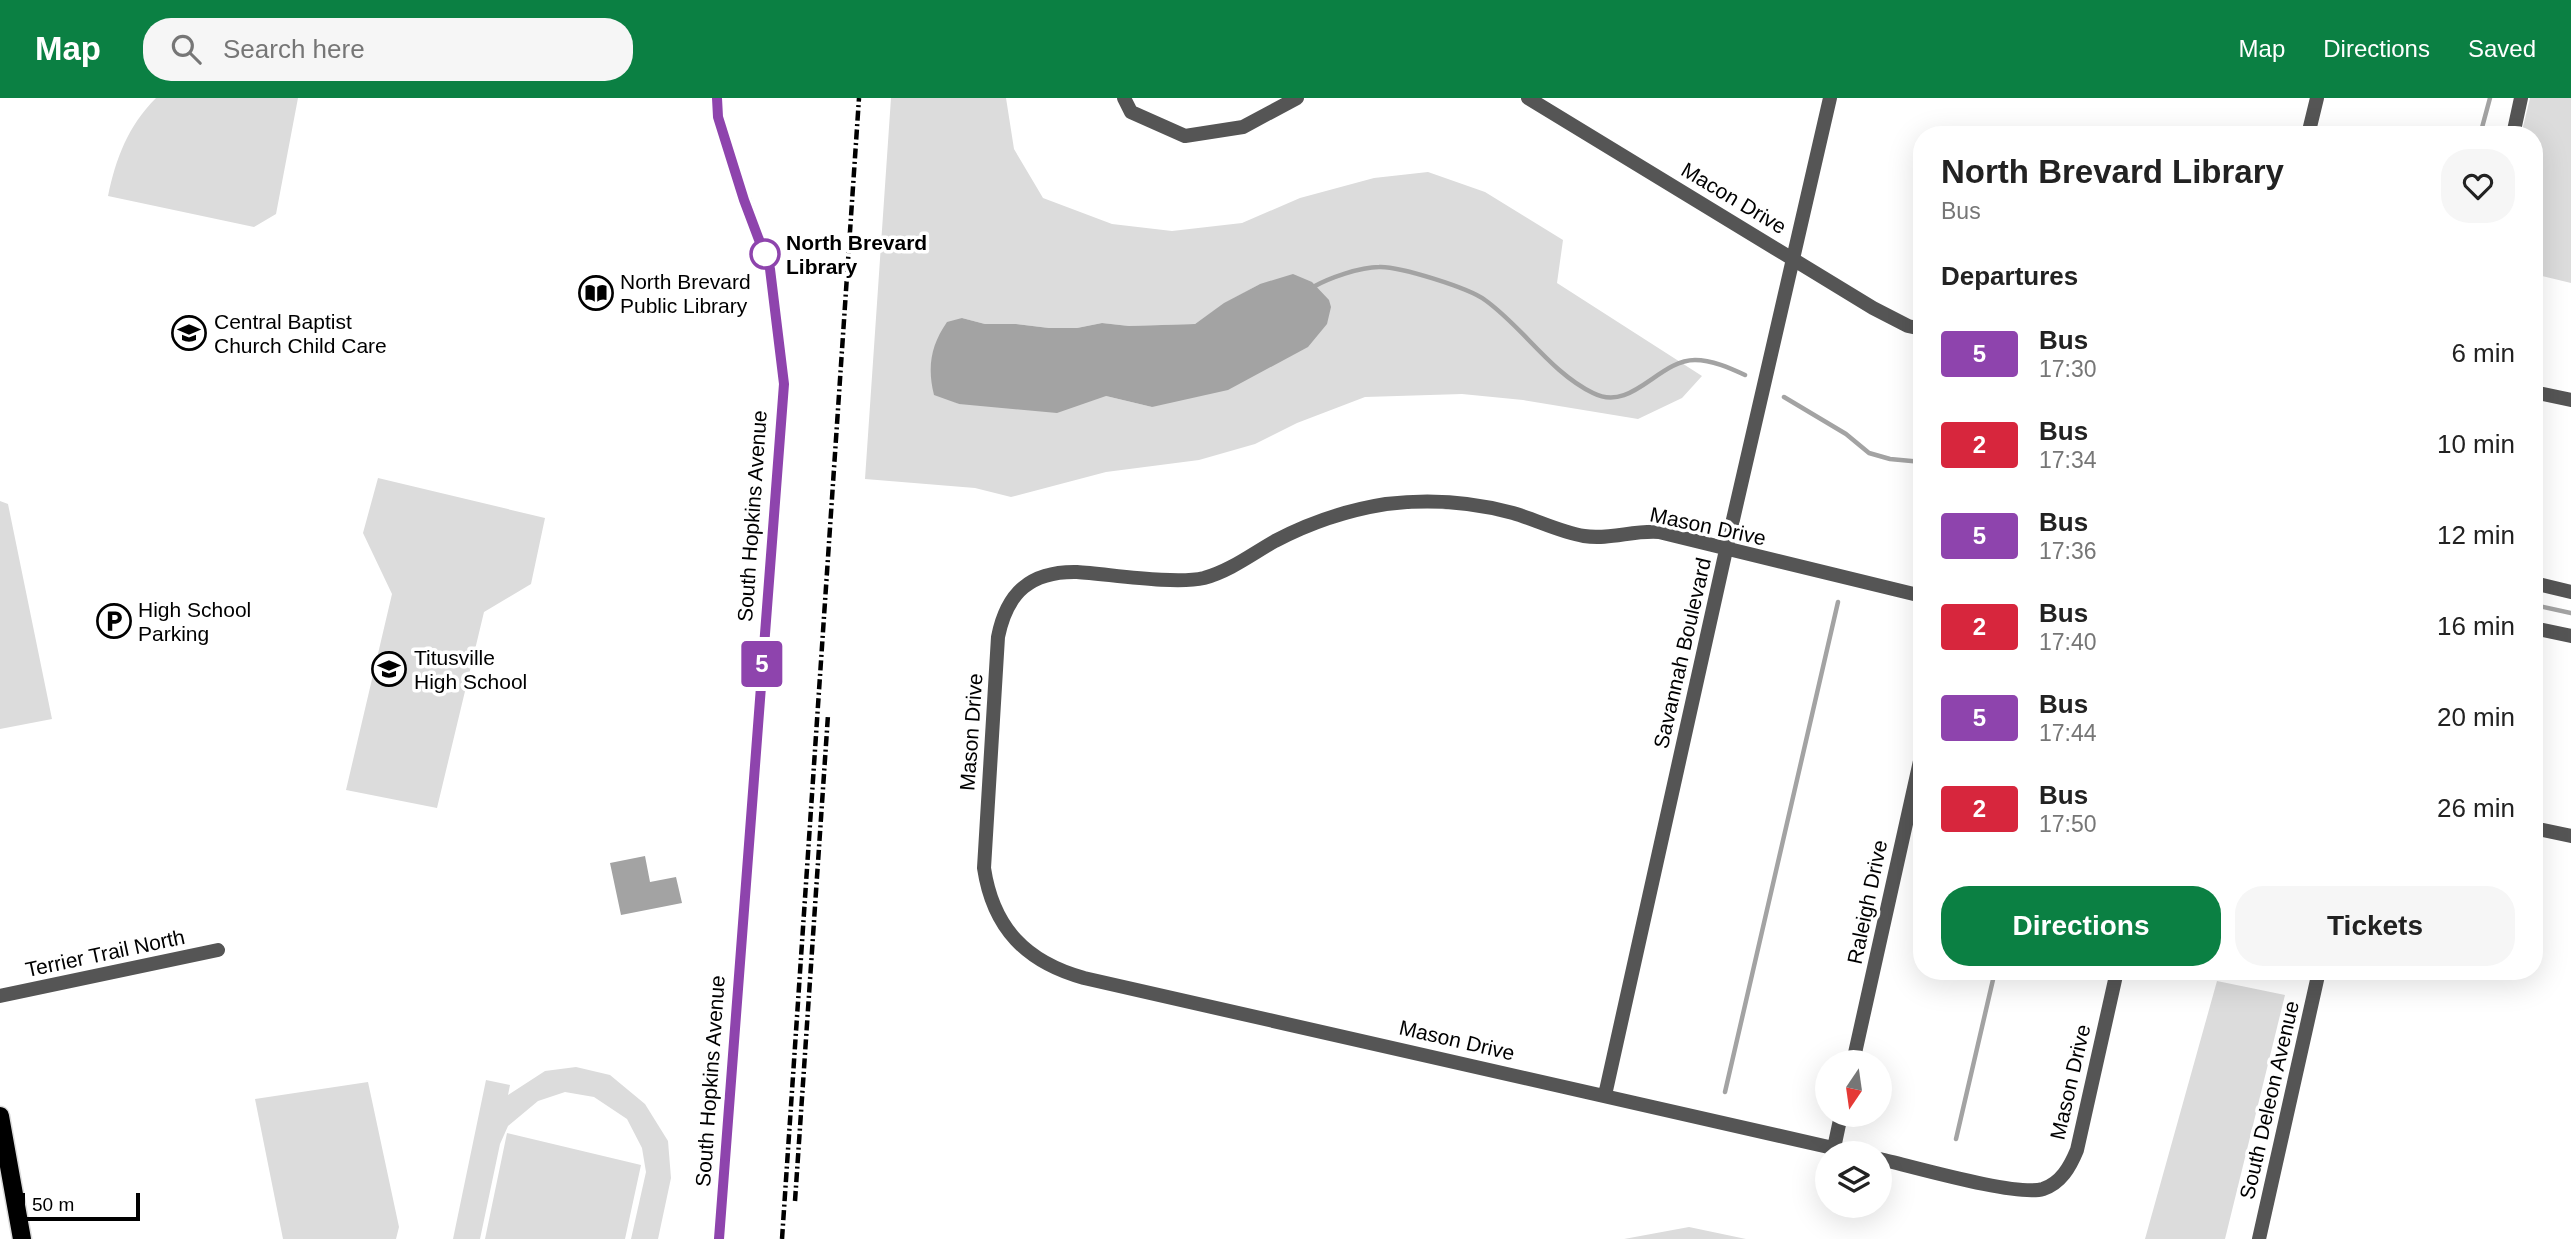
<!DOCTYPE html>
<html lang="en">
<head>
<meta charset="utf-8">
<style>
	:root { --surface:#fff; --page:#f6f6f6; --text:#222; --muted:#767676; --accent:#0b8043 }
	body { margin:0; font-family:Helvetica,sans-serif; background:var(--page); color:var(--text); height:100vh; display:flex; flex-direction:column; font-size:26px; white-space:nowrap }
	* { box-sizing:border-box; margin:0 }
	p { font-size:23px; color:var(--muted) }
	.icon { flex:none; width:38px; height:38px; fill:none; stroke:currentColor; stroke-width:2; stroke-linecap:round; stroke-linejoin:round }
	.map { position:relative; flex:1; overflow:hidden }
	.side { position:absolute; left:1913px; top:28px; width:630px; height:854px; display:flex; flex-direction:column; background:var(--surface); border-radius:28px; box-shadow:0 7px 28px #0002 }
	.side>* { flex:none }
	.badge { padding:0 14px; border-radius:5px; font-size:24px; line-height:46px }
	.needle { width:46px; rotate:193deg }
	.controls { position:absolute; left:1815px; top:952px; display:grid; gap:14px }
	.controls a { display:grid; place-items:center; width:77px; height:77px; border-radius:50%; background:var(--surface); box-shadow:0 7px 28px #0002; font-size:35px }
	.scale { position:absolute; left:21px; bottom:18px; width:119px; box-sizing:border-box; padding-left:7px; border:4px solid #000; border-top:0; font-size:19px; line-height:24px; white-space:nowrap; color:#000; -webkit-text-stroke:5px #fff; paint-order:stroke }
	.map>.badge { position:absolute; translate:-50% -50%; box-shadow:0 0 0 4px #fff }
	h2 { padding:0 28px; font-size:26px; line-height:63px }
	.round { display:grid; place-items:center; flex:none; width:74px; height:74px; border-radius:28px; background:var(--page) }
	.head { display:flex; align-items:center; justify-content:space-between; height:119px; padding:0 28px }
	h1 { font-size:33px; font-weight:600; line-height:52px }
	.button { display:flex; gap:14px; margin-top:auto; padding:14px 28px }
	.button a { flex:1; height:80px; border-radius:28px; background:var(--accent); color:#fff; font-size:28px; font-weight:600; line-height:80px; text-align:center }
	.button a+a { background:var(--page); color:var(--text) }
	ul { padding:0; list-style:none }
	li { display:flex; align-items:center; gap:21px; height:91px; padding:0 28px }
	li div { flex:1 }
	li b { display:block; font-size:26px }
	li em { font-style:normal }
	li .badge { min-width:77px; font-weight:700; text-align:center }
	header { display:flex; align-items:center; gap:42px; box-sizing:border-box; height:98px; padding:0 35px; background:var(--accent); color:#fff }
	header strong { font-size:33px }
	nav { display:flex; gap:38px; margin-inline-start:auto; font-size:24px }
	.search { width:490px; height:63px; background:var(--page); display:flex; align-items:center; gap:18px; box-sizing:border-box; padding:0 24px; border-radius:28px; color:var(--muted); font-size:26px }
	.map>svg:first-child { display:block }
	.green { fill:#dcdcdc; fill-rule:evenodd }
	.water { fill:#a3a3a3 }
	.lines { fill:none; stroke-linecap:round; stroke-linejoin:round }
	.stream { stroke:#a3a3a3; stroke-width:4.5 }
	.primary-casing { stroke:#dbdbdb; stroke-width:21 }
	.minor { stroke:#555; stroke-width:14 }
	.tertiary { stroke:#555; stroke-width:14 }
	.primary { stroke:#000; stroke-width:18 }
	.rail { stroke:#000; stroke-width:4.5; stroke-dasharray:10 3.5 2 3.5; stroke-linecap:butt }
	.line-casing { stroke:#fff; stroke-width:16 }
	.line { stroke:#8e44ad; stroke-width:10 }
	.stop-dot { fill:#fff; stroke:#8e44ad; stroke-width:3.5 }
	.labels { text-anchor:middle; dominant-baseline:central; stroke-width:7; stroke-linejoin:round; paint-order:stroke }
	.street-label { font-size:21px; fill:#000; stroke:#fff }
	.stop-label { font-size:21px; font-weight:bold; fill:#000; stroke:#fff; text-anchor:start }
	.poi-label { font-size:21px; fill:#000; stroke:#fff; text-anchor:start }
</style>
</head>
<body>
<header>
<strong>Map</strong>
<div class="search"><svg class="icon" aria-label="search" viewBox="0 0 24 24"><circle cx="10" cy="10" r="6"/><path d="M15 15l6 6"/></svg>Search here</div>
<nav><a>Map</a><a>Directions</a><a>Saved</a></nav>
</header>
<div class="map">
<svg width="2571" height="1141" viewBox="0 0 2571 1141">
	<rect width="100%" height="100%" fill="#fff"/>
	<path class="green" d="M156 0H298L276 116 254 129 108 98C116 60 128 28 156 0Z
		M891 0H1006L1014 51 1043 100 1112 126 1172 133 1242 125 1300 100 1374 80 1428 74 1485 94 1563 142 1557 185 1702 278 1682 300 1638 321 1523 302 1462 296 1365 299 1297 325 1255 346 1199 362 1106 374 1011 399 975 390 865 381ZM1260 186 1152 309 1106 298 959 306 944 299 962 220 985 226H1016L1049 230H1077L1102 225 1129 228 1195 226 1225 205Z
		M2530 0H2571V185L2534 176V37H2521Z
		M378 380 545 420 531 486 484 514 437 710 346 692 392 496 363 435Z
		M0 403 8 406 52 621 0 631Z
		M2217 883 2285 897 2225 1141H2145Z
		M576 969 610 977 645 1006 668 1043 671 1080 658 1141H631L646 1074 642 1050 627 1021 594 999 565 994 538 1003 508 1028 500 1046 480 1141H453L486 982 510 987 508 997 545 973Z
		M368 984 399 1129 396 1141H283L255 1001Z
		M507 1035 641 1067 625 1141H485Z
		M1689 1129 1746 1141H1624Z"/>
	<path class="water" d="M1293 176 1312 184 1329 202 1331 209 1327 226 1308 249 1228 292 1152 309 1106 298 1057 315 959 306 934 297C927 269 931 247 947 224L962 220 985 226H1016L1049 230H1077L1102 225 1129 228 1195 226 1224 205 1260 186Z
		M645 758 650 784 676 779 682 805 621 817 610 765Z"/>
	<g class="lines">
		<path class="stream" d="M2480 37 2490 0
			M1313 189C1329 180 1360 169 1379 169 1399 168 1469 190 1485 202 1523 229 1550 274 1593 295 1632 315 1658 262 1695 262 1712 262 1730 270 1745 277
			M1784 299 1846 336 1869 355 1890 361 1922 364
			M2534 507 2571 515
			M1725 994 1838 504
			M1956 1041 1995 873"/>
		<g class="primary-casing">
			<path id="primary" d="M0 1018 22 1141"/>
		</g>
		<path class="minor" d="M1124 0 1131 14 1185 38 1243 29 1297 0
			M1528 0 1873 210 1908 228 1922 231
			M2308 37 2317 0
			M2534 294 2571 302
			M2534 485 2571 494
			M2534 530 2571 538
			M2534 730 2571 738
			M0 898 218 852
			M1853 964 1922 654
			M1605 997 1726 452 1830 0
			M1834 1050 1841 1017
			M1855 1055 1084 880C1026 864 993 830 984 770L998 539C1007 494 1031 473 1077 474 1109 476 1175 487 1204 480 1230 473 1252 456 1275 443 1309 425 1348 412 1386 406 1428 401 1473 404 1513 415 1537 422 1560 434 1584 438 1610 442 1633 432 1659 434L1922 498
			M1880 1061C1911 1068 2017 1099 2043 1091 2061 1085 2070 1069 2077 1052L2117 873"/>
		<path class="tertiary" d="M717 0 718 19 744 101 770 171 784 286 719 1141
			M2513 37 2521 0
			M2259 1141 2319 873"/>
		<use href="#primary" class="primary"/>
		<path class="rail" d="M795 1103 828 617
			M782 1141 859 0"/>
	</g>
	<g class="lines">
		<g class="line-casing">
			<path id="line" d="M717 0 718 19 744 102 770 171 784 286 719 1141"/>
		</g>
		<use href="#line" class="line"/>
	</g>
	<defs>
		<g id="library-ring" transform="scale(1.75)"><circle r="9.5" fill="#fff" stroke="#000" stroke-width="1.5"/><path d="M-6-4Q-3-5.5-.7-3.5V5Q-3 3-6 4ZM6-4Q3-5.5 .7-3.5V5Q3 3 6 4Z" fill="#000"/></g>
		<g id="school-ring" transform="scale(1.75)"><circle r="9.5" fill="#fff" stroke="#000" stroke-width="1.5"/><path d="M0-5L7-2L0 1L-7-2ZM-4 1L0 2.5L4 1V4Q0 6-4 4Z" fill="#000"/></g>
		<g id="parking-ring" transform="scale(1.75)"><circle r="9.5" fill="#fff" stroke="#000" stroke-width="1.5"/><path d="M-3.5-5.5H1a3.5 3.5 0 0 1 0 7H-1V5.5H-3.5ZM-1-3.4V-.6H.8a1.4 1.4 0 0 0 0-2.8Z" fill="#000"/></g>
	</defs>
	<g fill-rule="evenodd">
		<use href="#library-ring" x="596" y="195"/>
		<use href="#school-ring" x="189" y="235"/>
		<use href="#parking-ring" x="114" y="523"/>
		<use href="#school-ring" x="389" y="571"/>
	</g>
	<circle class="stop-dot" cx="765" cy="156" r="14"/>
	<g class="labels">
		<g class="street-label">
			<text transform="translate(1734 100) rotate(31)">Macon Drive</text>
			<text transform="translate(752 418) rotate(-86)">South Hopkins Avenue</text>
			<text transform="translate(1708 428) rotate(12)">Mason Drive</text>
			<text transform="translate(1682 555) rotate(-77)">Savannah Boulevard</text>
			<text transform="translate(971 634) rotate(-86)">Mason Drive</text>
			<text transform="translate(1867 804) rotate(-78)">Raleigh Drive</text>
			<text transform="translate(105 855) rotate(-12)">Terrier Trail North</text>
			<text transform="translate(1457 942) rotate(13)">Mason Drive</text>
			<text transform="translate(710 983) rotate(-86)">South Hopkins Avenue</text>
			<text transform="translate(2070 984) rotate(-77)">Mason Drive</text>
			<text transform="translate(2269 1002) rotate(-77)">South Deleon Avenue</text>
		</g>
		<g class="stop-label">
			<text x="786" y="144">North Brevard<tspan x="786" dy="24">Library</tspan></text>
		</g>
		<g class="poi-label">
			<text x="620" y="183">North Brevard<tspan x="620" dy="24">Public Library</tspan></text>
			<text x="214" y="223">Central Baptist<tspan x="214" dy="24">Church Child Care</tspan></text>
			<text x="138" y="511">High School<tspan x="138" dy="24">Parking</tspan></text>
			<text x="414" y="559">Titusville<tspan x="414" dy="24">High School</tspan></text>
		</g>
	</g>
</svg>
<div class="controls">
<a><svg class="needle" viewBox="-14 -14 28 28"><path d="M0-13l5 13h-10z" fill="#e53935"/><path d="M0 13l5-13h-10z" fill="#767676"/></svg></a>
<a><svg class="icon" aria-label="layers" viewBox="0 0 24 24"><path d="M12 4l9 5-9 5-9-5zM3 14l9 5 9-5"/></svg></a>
</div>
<div class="scale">50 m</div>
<b class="badge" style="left:762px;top:566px;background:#8e44ad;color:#fff">5</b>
<section class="side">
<div class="head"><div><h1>North Brevard Library</h1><p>Bus</p></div><a class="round"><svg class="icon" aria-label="heart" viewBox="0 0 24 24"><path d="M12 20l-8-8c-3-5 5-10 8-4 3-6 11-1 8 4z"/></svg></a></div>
<h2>Departures</h2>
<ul>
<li><span class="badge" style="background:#8e44ad;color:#fff">5</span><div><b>Bus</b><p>17:30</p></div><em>6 min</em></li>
<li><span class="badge" style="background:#d7263d;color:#fff">2</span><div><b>Bus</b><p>17:34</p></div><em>10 min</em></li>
<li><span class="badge" style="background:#8e44ad;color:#fff">5</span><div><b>Bus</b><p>17:36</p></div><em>12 min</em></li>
<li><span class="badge" style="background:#d7263d;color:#fff">2</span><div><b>Bus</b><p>17:40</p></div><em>16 min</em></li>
<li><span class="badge" style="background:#8e44ad;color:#fff">5</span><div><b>Bus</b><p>17:44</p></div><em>20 min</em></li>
<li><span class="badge" style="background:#d7263d;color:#fff">2</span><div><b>Bus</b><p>17:50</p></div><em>26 min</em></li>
</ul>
<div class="button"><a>Directions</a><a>Tickets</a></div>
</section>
</div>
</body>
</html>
